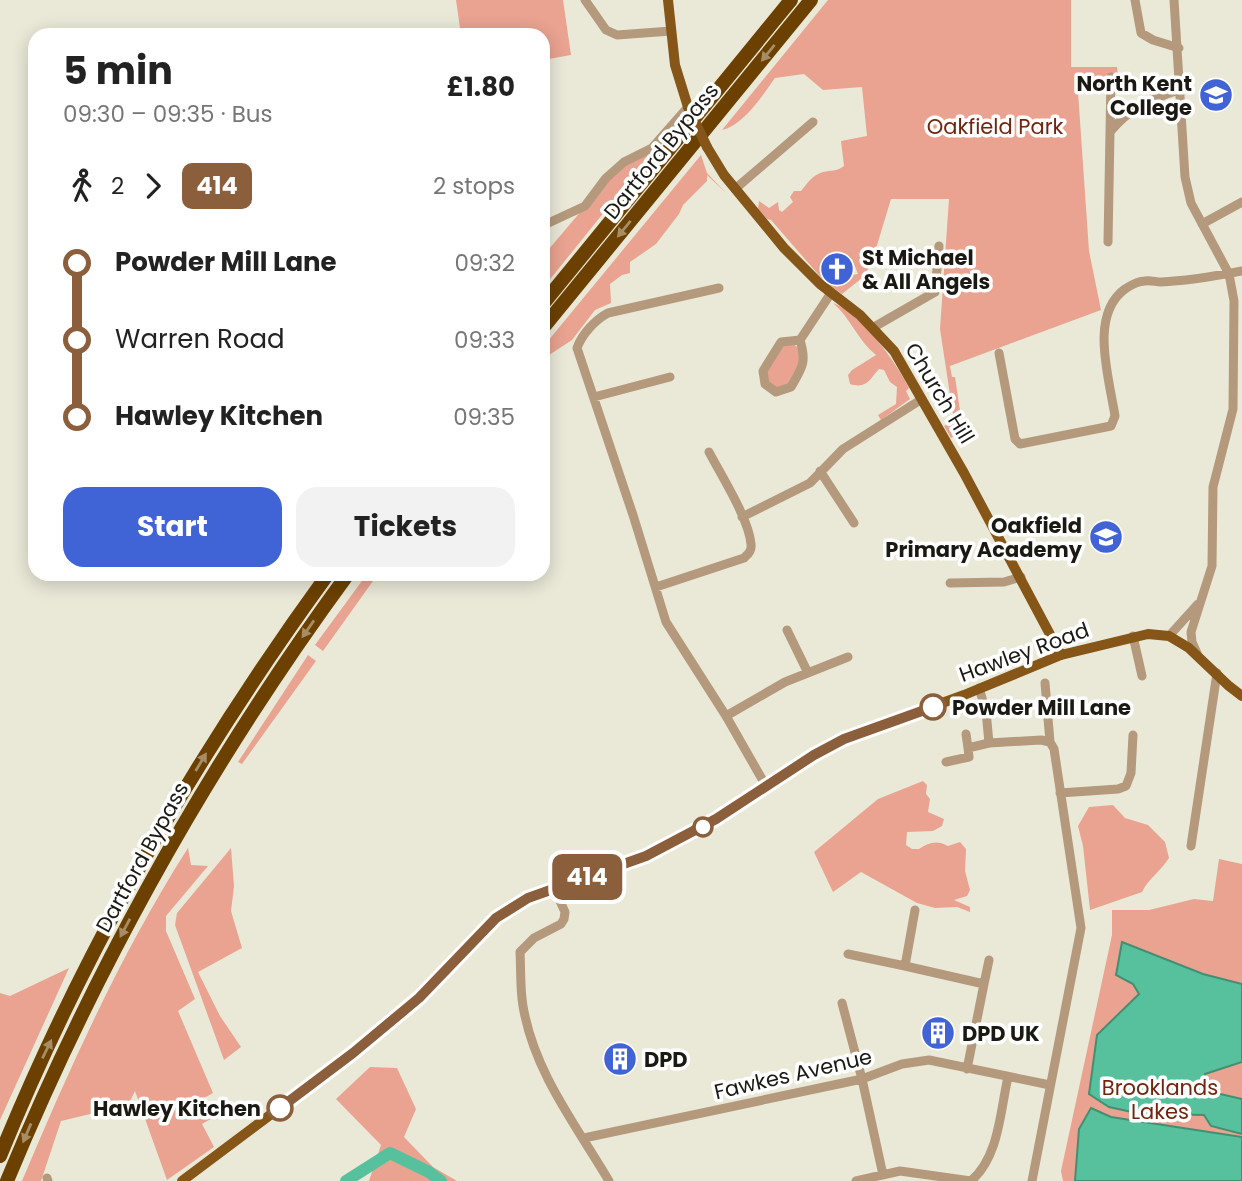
<!DOCTYPE html>
<html lang="en">
<head>
<meta charset="utf-8">
<style>
	:root { --surface:#fff; --page:#f2f2f2; --text:#222; --muted:#767676; --accent:#4063d5 }
	body { margin:0; font-family:Poppins,sans-serif; background:var(--page); color:var(--text); height:100vh; display:flex; flex-direction:column; font-size:26px; white-space:nowrap }
	* { box-sizing:border-box; margin:0 }
	p { font-size:23px; color:var(--muted) }
	.icon { flex:none; width:38px; height:38px; fill:none; stroke:currentColor; stroke-width:2; stroke-linecap:round; stroke-linejoin:round }
	.map { position:relative; flex:1; overflow:hidden }
	.sheet { position:absolute; left:28px; top:28px; width:522px; height:553px; display:flex; flex-direction:column; background:var(--surface); border-radius:21px; box-shadow:0 4px 18px #0003 }
	.sheet>* { flex:none }
	.badge { padding:0 14px; border-radius:10px; font-size:24px; line-height:46px }
	.map>.badge { position:absolute; translate:-50% -50%; box-shadow:0 0 0 4px #fff }
	.legs { display:flex; align-items:center; gap:10px; height:77px; padding:0 35px; font-size:23px }
	.legs p { margin-inline-start:auto }
	.summary { display:flex; align-items:center; justify-content:space-between; height:119px; padding:0 35px }
	h1 { font-size:38px; font-weight:700; line-height:52px }
	.button { display:flex; gap:14px; margin-top:auto; padding:14px 35px }
	.button a { flex:1; height:80px; border-radius:21px; background:var(--accent); color:#fff; font-size:28px; font-weight:700; line-height:80px; text-align:center }
	.button a+a { background:var(--page); color:var(--text) }
	ul { padding:0 35px; list-style:none }
	li { display:flex; align-items:center; gap:24px; height:77px; font-size:26px }
	li i { display:grid; place-items:center; width:10px; height:100%; margin:0 9px; background:currentColor }
	li i::after { content:''; width:18px; height:18px; margin:-9px; border:5px solid; border-radius:50%; background:var(--surface) }
	li p { margin-inline-start:auto }
	li:first-child i { background:linear-gradient(#0000 50%,currentColor 0) }
	li:last-child i { background:linear-gradient(currentColor 50%,#0000 0) }
	.map>svg:first-child { display:block }
	.green { fill:#e9a390; fill-rule:evenodd }
	.water { fill:#56c19c; stroke:#448f73; stroke-width:2 }
	.lines { fill:none; stroke-linecap:round; stroke-linejoin:round }
	.river { stroke:#56c19c; stroke-width:12 }
	.minor { stroke:#b4997c; stroke-width:9 }
	.major { stroke:#855618; stroke-width:10 }
	.highway { stroke:#6c4100; stroke-width:14 }
	.major-bridge { stroke:#855618; stroke-width:10 }
	.oneway { fill:#a78d66 }
	.line-1-casing { stroke:#fff; stroke-width:16 }
	.line-1 { stroke:#8b5e3c; stroke-width:10 }
	.stop-1-dot { fill:#fff; stroke:#8b5e3c; stroke-width:3.5 }
	.labels { text-anchor:middle; dominant-baseline:central; stroke-width:7; stroke-linejoin:round; paint-order:stroke }
	.poi-label { font-size:21px; font-weight:bold; fill:#1a1913; stroke:#fff; text-anchor:start }
	.park-label { font-size:21px; fill:#72240e; stroke:#fff }
	.street-label { font-size:21px; fill:#1a1913; stroke:#fff }
	.stop-label { font-size:21px; font-weight:bold; fill:#1a1913; stroke:#fff; text-anchor:start }
</style>
</head>
<body>
<div class="map">
<svg width="1242" height="1181" viewBox="0 0 1242 1181">
	<rect width="100%" height="100%" fill="#eae9d8"/>
	<path class="green" d="M456 0H563L571 55 543 60 542 35H461Z
		M828 0H1071V67H1117L1119 87 1078 92 1089 251 1101 310 950 366 952 377H955L963 431 951 438 944 426 954 421 940 329 949 199H891L871 265 862 278 842 294 824 281 771 220 767 219 758 209 759 201 769 208 778 202 779 210 782 212 793 202 790 197 794 191H801C807 184 812 175 823 172 832 170 835 172 844 166L841 141 867 136 862 87 823 90 804 74 775 78C763 95 743 126 722 130ZM830 254 846 256V258L852 259 858 274 851 275 849 263H846L844 282 832 281V275L828 274Z
		M655 149 543 288V256L582 210 597 197 616 170Z
		M701 155 707 173 726 193 707 175V181L683 205 679 214 656 244 630 262V273L622 275 610 284 611 303 595 310 572 340 543 359V347Z
		M833 303C860 312 896 362 909 388L906 391 910 399 881 420 878 415 896 404 897 387 890 382 884 370 879 369C869 380 867 389 850 384L848 375 852 370 876 355C858 341 850 317 833 303Z
		M792 343 800 349 802 362 788 386 779 389 767 381 766 370 782 344Z
		M367 574H378L323 651 315 645Z
		M308 655 316 661 242 764 238 762Z
		M923 781 927 785 926 794 930 799 928 812 944 819 942 826 933 831 907 832 906 845 912 849H919C929 842 937 840 948 846L960 842 966 849 965 871 970 890 967 896 954 900 970 907V912L957 907 935 908 917 903 861 872 833 892 814 852 878 799Z
		M1113 805 1125 818 1148 825 1165 842 1169 858C1161 871 1149 878 1142 892L1090 910 1083 846 1078 826 1089 807Z
		M188 848 191 865 208 866 166 916V931L195 999 178 1011 213 1093 204 1098 202 1106 210 1110 221 1113 202 1124 214 1147 167 1180 135 1091 128 1105 61 1121 41 1181H22C70 1067 121 953 188 848Z
		M231 848 234 886 231 911 242 948 198 972 220 1016 241 1047 224 1060 175 925 177 913Z
		M1219 859 1242 864V1181H1063L1061 1171 1112 935V910H1149L1194 899 1213 901Z
		M69 968 0 1120V993L10 996Z
		M370 1067 397 1068 416 1109 404 1137 433 1167 457 1181H369L381 1145 336 1099Z"/>
	<path class="water" d="M1122 942 1203 974 1242 984V1062L1205 1074 1207 1091 1242 1099V1134L1211 1126 1204 1115 1141 1114 1109 1107 1089 1094 1097 1035 1139 994 1133 984 1116 975Z
		M1091 1108 1111 1117 1242 1137V1181H1075L1079 1129Z"/>
	<g class="lines">
		<path class="river" d="M346 1181 390 1153 429 1172 441 1181"/>
		<path class="minor" d="M585 0 606 30 617 35 671 31
			M1135 0 1141 33 1153 40 1179 48
			M1174 0 1185 177 1191 203 1229 274 1234 301 1233 409 1213 487 1212 566 1191 632 1192 642 1197 653
			M1110 132C1129 108 1152 99 1181 89
			M735 189 813 122
			M1202 224 1242 202
			M542 226 585 206 606 178 624 162 652 148 688 107
			M1108 242 1111 77
			M719 288 608 313C595 320 582 334 577 348L633 515 666 622 726 716 766 786
			M874 327 935 292 939 246
			M800 340C807 363 802 368 791 387L776 392 765 384 763 371 781 342Z
			M800 340 831 293
			M999 353 1015 439 1020 444 1111 426 1115 416C1109 377 1089 315 1125 289 1131 285 1138 281 1145 281 1150 280 1156 282 1161 282 1189 281 1216 276 1242 271
			M594 397 670 377
			M820 471 854 523
			M742 517 810 483 843 449 922 399
			M950 583 1004 582 1021 577
			M656 587 744 558C748 554 752 551 751 544 749 519 721 475 709 452
			M787 630 808 673
			M1133 636 1142 676
			M1169 636 1198 604
			M979 688 986 711 989 743 1041 740 1050 742
			M726 716 785 682 848 657
			M966 734 968 748 989 743
			M946 762 969 757 968 748
			M1060 793 1118 789 1126 786 1131 773 1133 735
			M1191 846 1217 673
			M554 888 565 912 564 919 561 924 534 938 520 952C521 970 520 989 523 1006 534 1072 576 1125 609 1181
			M915 910 905 966 984 984 967 1069
			M848 954 905 966
			M984 984 989 960
			M842 1003 862 1079 883 1175
			M584 1138 862 1079 902 1064 929 1060 1050 1085
			M47 1178 48 1181
			M856 1181 900 1171 971 1181C999 1157 1000 1112 1008 1077
			M1032 1181 1081 928 1054 749 1050 742 1045 683"/>
		<path class="major" d="M668 0 675 65 688 107
			M707 147 724 175 784 248 820 284 860 315 894 351 964 473 1061 655
			M182 1181 353 1053 419 998 496 918 528 898 646 856 675 843 716 819 814 755 844 739 964 695 1061 655 1148 634 1169 636 1189 648 1229 686 1242 696"/>
		<path class="highway" d="M542 305 791 0
			M542 329 811 0
			M0 1156C84 950 197 754 328 574
			M7 1181C96 966 210 762 348 574"/>
		<path class="major-bridge" d="M688 107 707 147"/>
	</g>
	<defs><path id="oneway-solid" d="M-6-.8H1V-3.2L6.5 0L1 3.2V.8H-6Z" transform="scale(1.75)"/></defs>
	<g class="oneway">
		<use href="#oneway-solid" transform="translate(768 53) rotate(129)"/>
		<use href="#oneway-solid" transform="translate(624 229) rotate(129)"/>
		<use href="#oneway-solid" transform="translate(308 629) rotate(125)"/>
		<use href="#oneway-solid" transform="translate(201 762) rotate(-59)"/>
		<use href="#oneway-solid" transform="translate(125 928) rotate(118)"/>
		<use href="#oneway-solid" transform="translate(47 1049) rotate(-64)"/>
		<use href="#oneway-solid" transform="translate(27 1133) rotate(113)"/>
	</g>
	<g class="lines">
		<g class="line-1-casing">
			<path id="line-1" d="M280 1108 353 1053 419 998 496 918 528 898 646 856 716 819 814 755 844 739 933 707"/>
		</g>
		<use href="#line-1" class="line-1"/>
	</g>
	<defs>
		<g id="university-disc" transform="scale(1.75)"><circle r="9.5" fill="#4063d5" stroke="#fff"/><path d="M0-5L7-2L0 1L-7-2ZM-4 1L0 2.5L4 1V4Q0 6-4 4Z" fill="#fff"/></g>
		<g id="church-disc" transform="scale(1.75)"><circle r="9.5" fill="#4063d5" stroke="#fff"/><path d="M-1.2-6h2.4v3.5h3.3v2.4h-3.3V6h-2.4V-.1h-3.3v-2.4h3.3Z" fill="#fff"/></g>
		<g id="school-disc" transform="scale(1.75)"><circle r="9.5" fill="#4063d5" stroke="#fff"/><path d="M0-5L7-2L0 1L-7-2ZM-4 1L0 2.5L4 1V4Q0 6-4 4Z" fill="#fff"/></g>
		<g id="building-disc" transform="scale(1.75)"><circle r="9.5" fill="#4063d5" stroke="#fff"/><path d="M-4-6H4V6H1V3H-1V6H-4ZM-2.5-4.3h1.7v1.8h-1.7ZM.8-4.3h1.7v1.8H.8ZM-2.5-1h1.7V.8h-1.7ZM.8-1h1.7V.8H.8Z" fill="#fff"/></g>
	</defs>
	<g fill-rule="evenodd">
		<use href="#university-disc" x="1216" y="95"/>
		<use href="#church-disc" x="837" y="269"/>
		<use href="#school-disc" x="1106" y="537"/>
		<use href="#building-disc" x="938" y="1033"/>
		<use href="#building-disc" x="620" y="1059"/>
	</g>
	<g class="stop-1-dot">
		<circle cx="933" cy="707" r="12"/>
		<circle cx="703" cy="827" r="9"/>
		<circle cx="280" cy="1108" r="12"/>
	</g>
	<g class="labels">
		<g class="poi-label">
			<text x="1192" y="83" text-anchor="end">North Kent<tspan x="1192" dy="24">College</tspan></text>
			<text x="862" y="257">St Michael<tspan x="862" dy="24">&amp; All Angels</tspan></text>
			<text x="1082" y="525" text-anchor="end">Oakfield<tspan x="1082" dy="24">Primary Academy</tspan></text>
			<text x="962" y="1033">DPD UK</text>
			<text x="644" y="1059">DPD</text>
		</g>
		<g class="park-label">
			<text x="995" y="126">Oakfield Park</text>
			<text x="1160" y="1087">Brooklands<tspan x="1160" dy="24">Lakes</tspan></text>
		</g>
		<g class="street-label">
			<text transform="translate(661 151) rotate(-51)">Dartford Bypass</text>
			<text transform="translate(940 393) rotate(59)">Church Hill</text>
			<text transform="translate(1024 652) rotate(-20)">Hawley Road</text>
			<text transform="translate(142 857) rotate(-61)">Dartford Bypass</text>
			<text transform="translate(793 1074) rotate(-13)">Fawkes Avenue</text>
		</g>
		<g class="stop-label">
			<text x="952" y="707">Powder Mill Lane</text>
			<text x="261" y="1108" text-anchor="end">Hawley Kitchen</text>
		</g>
	</g>
</svg>
<b class="badge" style="left:587px;top:877px;background:#8b5e3c;color:#fff">414</b>
<section class="sheet">
<div class="summary"><div><h1>5 min</h1><p>09:30 – 09:35 · Bus</p></div><b>£1.80</b></div>
<div class="legs"><svg class="icon" aria-label="walk" viewBox="0 0 24 24"><circle cx="13" cy="4" r="2"/><path d="M13 8l-2 6 4 7M11 14l-3 7M7 12l3-4h3l4 4"/></svg>2<svg class="icon" aria-label="forward" viewBox="0 0 24 24"><path d="M9 5l7 7-7 7"/></svg><b class="badge" style="background:#8b5e3c;color:#fff">414</b><p>2 stops</p></div>
<ul>
<li><i style="color:#8b5e3c"></i><b>Powder Mill Lane</b><p>09:32</p></li>
<li><i style="color:#8b5e3c"></i><span>Warren Road</span><p>09:33</p></li>
<li><i style="color:#8b5e3c"></i><b>Hawley Kitchen</b><p>09:35</p></li>
</ul>
<div class="button"><a>Start</a><a>Tickets</a></div>
</section>
</div>
</body>
</html>
